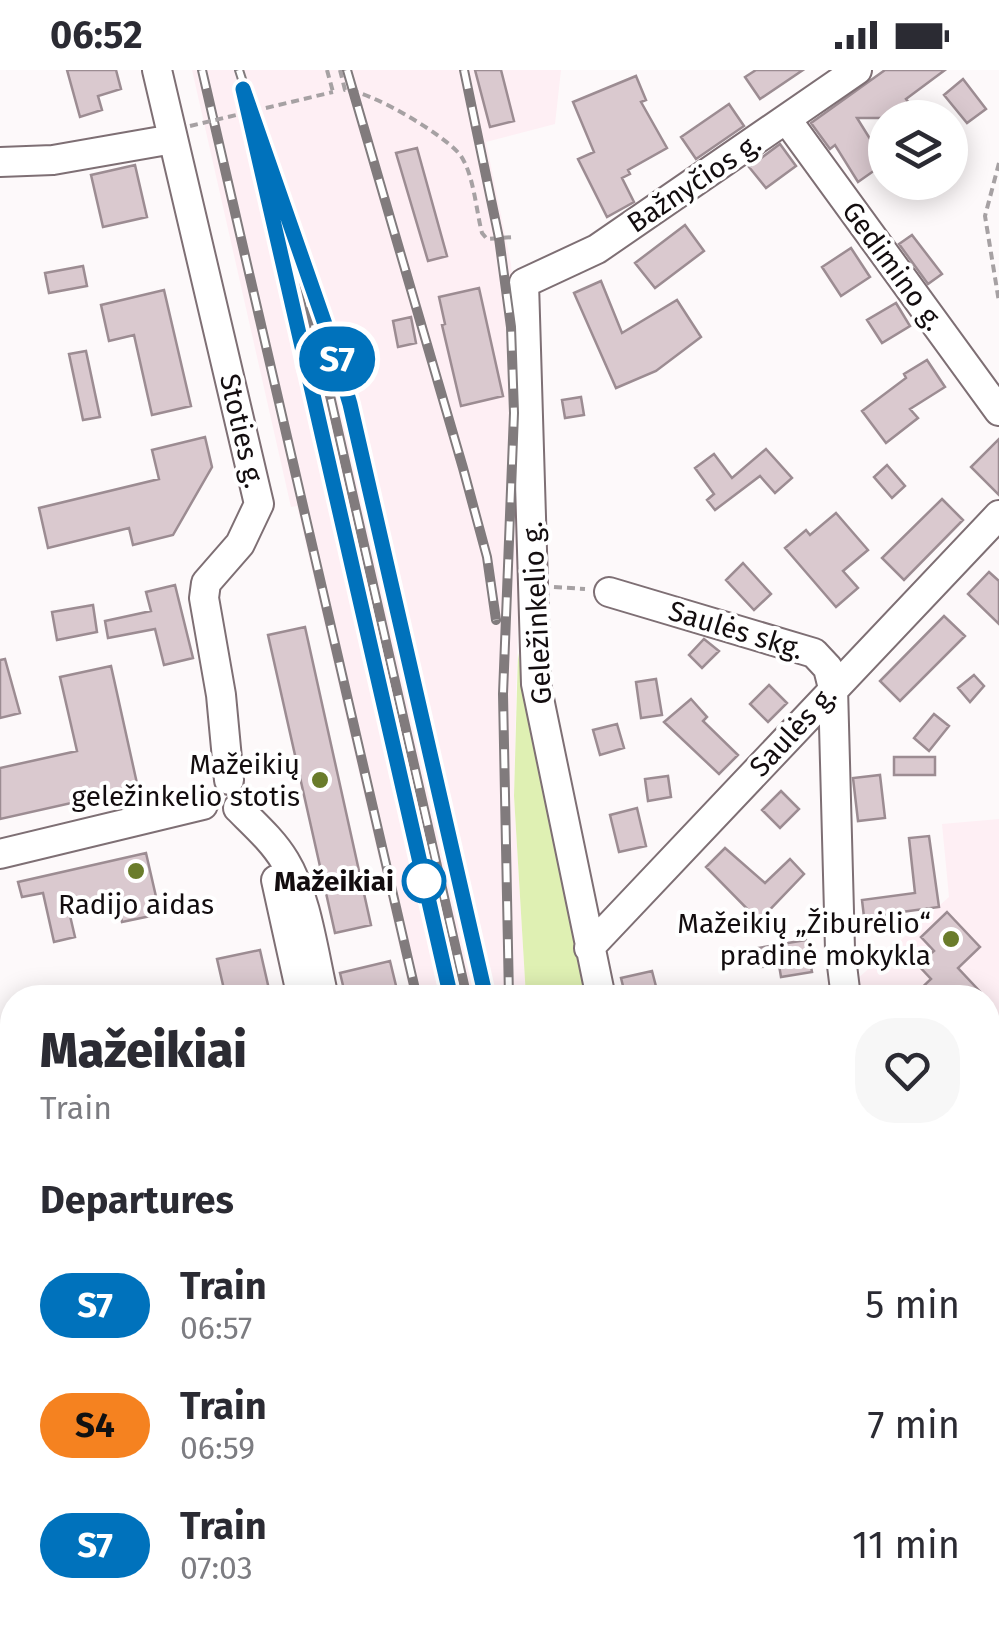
<!DOCTYPE html>
<html lang="en">
<head>
<meta charset="utf-8">
<style>
	:root { --surface:#fff; --page:#f7f7f7; --text:#2b2b33; --muted:#7c7c81 }
	body { margin:0; font-family:"Fira Sans",sans-serif; background:var(--page); color:var(--text); height:100vh; display:flex; flex-direction:column; font-size:38px; white-space:nowrap }
	* { box-sizing:border-box; margin:0 }
	p { font-size:32px; color:var(--muted) }
	.icon { flex:none; width:55px; height:55px; fill:none; stroke:currentColor; stroke-width:2; stroke-linecap:round; stroke-linejoin:round }
	.map { position:relative; flex:1; overflow:hidden }
	.drawer { position:absolute; left:0px; top:915px; width:1000px; height:640px; display:flex; flex-direction:column; background:var(--surface); border-radius:40px 40px 0 0; box-shadow:0 5px 25px #0003 }
	.drawer>* { flex:none }
	.badge { padding:0 20px; border-radius:32px; font-size:35px; line-height:65px }
	.fabs { position:absolute; left:868px; top:30px; display:grid; gap:20px }
	.fabs a { display:grid; place-items:center; width:100px; height:100px; border-radius:50%; background:var(--surface); box-shadow:0 5px 25px #0003; font-size:50px }
	.map>.badge { position:absolute; translate:-50% -50%; box-shadow:0 0 0 5px #fff }
	h2 { padding:0 40px; font-size:38px; line-height:90px }
	.round { display:grid; place-items:center; flex:none; width:105px; height:105px; border-radius:40px; background:var(--page) }
	.headline { display:flex; align-items:center; justify-content:space-between; height:170px; padding:0 40px }
	h1 { font-size:48px; font-weight:800; line-height:75px }
	ul { padding:0; list-style:none }
	li { display:flex; align-items:center; gap:30px; height:120px; padding:0 40px }
	li div { flex:1 }
	li b { display:block; font-size:38px }
	li em { font-style:normal }
	li .badge { min-width:110px; font-weight:700; text-align:center }
	.status { display:flex; justify-content:space-between; align-items:center; height:70px; padding:0 50px; background:var(--surface); direction:ltr }
	.status svg { height:28px; fill:currentColor }
	.map>svg:first-child { display:block }
	.built { fill:#feeff4 }
	.green { fill:#dff0b3 }
	.building { fill:#dac9cf; stroke:#9c8c92; stroke-width:2.5 }
	.lines { fill:none; stroke-linecap:round; stroke-linejoin:round }
	.minor-casing { stroke:#7e6f74; stroke-width:32 }
	.path { stroke:#a6a1a3; stroke-width:4; stroke-dasharray:8 5; stroke-linecap:butt }
	.minor { stroke:#fff; stroke-width:28 }
	.rail-casing { stroke:#817b7d; stroke-width:10 }
	.rail { stroke:#fff; stroke-width:6; stroke-dasharray:19; stroke-linecap:butt }
	.path-bridge { stroke:#a6a1a3; stroke-width:4; stroke-dasharray:8 5; stroke-linecap:butt }
	.line-casing { stroke:#fff; stroke-width:22 }
	.line { stroke:#0072bc; stroke-width:15 }
	.poi-dot { fill:#6a7c2b; stroke:#fff; stroke-width:4 }
	.stop-dot { fill:#fff; stroke:#0072bc; stroke-width:5 }
	.labels { text-anchor:middle; dominant-baseline:central; stroke-width:8; stroke-linejoin:round; paint-order:stroke }
	.street-label { font-size:28px; fill:#130d0f; stroke:#fff }
	.poi-label { font-size:28px; fill:#130d0f; stroke:#fff; text-anchor:end }
	.stop-label { font-size:28px; font-weight:bold; fill:#130d0f; stroke:#fff; text-anchor:end }
</style>
</head>
<body>
<div class="status"><b>06:52</b><svg viewBox="0 0 49 12"><path d="M0 12V9h3v3zM5 12V6h3v6zM10 12V3h3v9zM15 12V0h3v12zM26 1h20v11H26zM47 4h2v5h-2z"/></svg></div>
<div class="map">
<svg width="999" height="1555" viewBox="0 0 999 1555">
	<rect width="100%" height="100%" fill="#fdf9fa"/>
	<path class="built" d="M192 0H561L555 54 486 72 511 194 518 276 519 498 514 726 526 927H411L297 436 291 437Z
		M999 749V1040L988 1043V928L859 927 856 910 949 827 942 754Z
		M988 1348 999 1395V1555H750L747 1543 988 1542Z
		M542 1543H657L660 1555H545Z"/>
	<path class="green" d="M518 583 530 660 589 927H526L514 726Z
		M657 1543H747L750 1555H660Z"/>
	<path class="building" d="M67 0H116L121 19 98 26 102 40 80 47Z
		M475 0H501L514 51 490 57Z
		M756 0H803L760 29 745 7Z
		M885 0H945L906 29 920 48H857L885 93 858 112 835 75 830 79 811 53Z
		M636 6 646 30 641 32 667 78 628 100 630 104 622 108 634 132 607 147 578 89 594 82 573 32Z
		M963 9 986 39 967 53 944 25Z
		M729 34 744 56 696 89 681 67Z
		M780 74 796 96 766 118 749 97Z
		M417 78 447 186 428 191 396 83Z
		M135 95 147 147 103 157 91 105Z
		M685 155 704 181 655 218 635 193Z
		M912 165 942 204 928 214 899 174Z
		M851 178 870 207 841 226 822 197Z
		M83 196 87 216 49 223 45 203Z
		M601 211 622 263 677 230 701 267 656 301 616 318 574 223Z
		M479 218 503 326 461 336 442 255 445 254 439 227Z
		M164 220 191 336 152 345 134 265 109 271 101 235Z
		M896 233 910 256 882 273 867 250Z
		M411 247 416 273 398 277 393 251Z
		M86 281 100 347 83 350 69 284Z
		M927 290 945 317 910 339 918 348 886 373 862 341 906 308 904 304Z
		M581 327 584 345 565 348 562 330Z
		M205 367 212 397 173 465 133 475 129 458 48 478 39 438 159 409 152 380Z
		M999 369V425L971 397Z
		M766 379 792 408 775 423 760 406 715 440 707 430 714 424 695 398 714 384 732 408Z
		M887 395 905 416 892 428 874 407Z
		M942 429 963 450 904 510 882 488Z
		M836 443 868 480 843 501 858 518 836 537 785 478 806 460 810 465Z
		M743 493 771 524 754 540 726 510Z
		M989 502 999 511V554L968 524Z
		M175 515 193 588 164 595 155 559 108 568 105 551 151 541 146 522Z
		M93 535 97 562 57 570 52 542Z
		M944 546 965 566 900 631 880 611Z
		M305 557 371 855 335 863 268 565Z
		M704 569 719 581 702 598 689 585Z
		M5 589 20 643 0 648V590Z
		M111 596 138 718 0 749V698L77 681 60 607Z
		M974 605 984 616 970 632 958 618Z
		M656 609 662 645 641 648 636 612Z
		M769 615 787 633 768 652 750 634Z
		M691 629 707 647 703 651 738 685 719 704 664 652Z
		M934 644 949 656 929 681 914 668Z
		M617 654 624 678 600 685 593 660Z
		M894 687H935V705H894Z
		M880 705 885 748 858 751 853 708Z
		M668 706 671 727 648 731 645 709Z
		M781 721 799 739 780 758 762 740Z
		M637 738 646 776 619 782 610 745Z
		M929 766 939 837 864 847 862 830 915 823 909 768Z
		M725 778 765 813 790 789 804 804 759 851 706 797Z
		M146 783 160 844 122 852 116 827 68 837 75 867 54 872 43 823 22 827 18 812Z
		M947 842 980 877 958 898 986 928H911L931 909 918 895 934 881 921 867Z
		M806 870 812 902 781 907 779 895 761 897 758 878Z
		M260 880 271 928H226L217 889Z
		M390 891 399 928H346L340 903Z
		M652 901 659 928H626L621 908Z"/>
	<g class="lines">
		<g class="minor-casing">
			<path id="minor" d="M157 0 259 434 240 474 206 513 204 528 221 625 229 710
				M787 50 999 341
				M0 92 53 90 173 69
				M609 522 814 583 828 598 833 618 840 879 846 928
				M238 738C255 755 273 771 285 791 307 827 314 886 324 928
				M0 784 203 735
				M276 810 302 928
				M589 878 999 445
				M601 928 536 614 524 213 597 179 857 0
				M988 1060 999 1058
				M489 1542 492 1555
				M771 1542 775 1555"/>
		</g>
		<path class="path" d="M327 0 333 22
			M340 0 345 20C369 20 447 66 461 86 474 106 476 140 482 163L487 169 515 167
			M999 93 985 146 999 232
			M554 517 585 519"/>
		<use href="#minor" class="minor"/>
		<g class="rail-casing">
			<path id="rail" d="M202 0 417 928
				M239 0 296 176 467 928
				M347 0 463 398 487 487 496 550
				M464 0 499 168 511 257 514 343 503 624 509 928
				M270 138 451 928
				M329 266 349 334 486 928
				M556 1542 559 1555
				M591 1542 593 1555
				M608 1542 611 1555
				M626 1542 629 1555"/>
		</g>
		<use href="#rail" class="rail"/>
		<path class="path-bridge" d="M190 56 333 22"/>
	</g>
	<g class="lines">
		<g class="line-casing">
			<path id="line" d="M451 928 243 19 334 280 350 334 486 928"/>
		</g>
		<use href="#line" class="line"/>
	</g>
	<g class="poi-dot">
		<circle cx="320" cy="710" r="10"/>
		<circle cx="136" cy="801" r="10"/>
		<circle cx="951" cy="869" r="10"/>
	</g>
	<circle class="stop-dot" cx="424" cy="811" r="20"/>
	<g class="labels">
		<g class="street-label">
			<text transform="translate(694 113) rotate(-34)">Bažnyčios g.</text>
			<text transform="translate(893 196) rotate(54)">Gedimino g.</text>
			<text transform="translate(242 361) rotate(77)">Stoties g.</text>
			<text transform="translate(537 543) rotate(-93)">Geležinkelio g.</text>
			<text transform="translate(736 560) rotate(17)">Saulės skg.</text>
			<text transform="translate(793 661) rotate(-47)">Saulės g.</text>
		</g>
		<g class="poi-label">
			<text x="300" y="694">Mažeikių<tspan x="300" dy="32">geležinkelio stotis</tspan></text>
			<text x="136" y="834" text-anchor="middle">Radijo aidas</text>
			<text x="931" y="853">Mažeikių „Žiburėlio“<tspan x="931" dy="32">pradinė mokykla</tspan></text>
		</g>
		<g class="stop-label">
			<text x="394" y="811">Mažeikiai</text>
		</g>
	</g>
</svg>
<div class="fabs">
<a><svg class="icon" aria-label="layers" viewBox="0 0 24 24"><path d="M12 4l9 5-9 5-9-5zM3 14l9 5 9-5"/></svg></a>
</div>
<b class="badge" style="left:337px;top:289px;background:#0072bc;color:#fff">S7</b>
<section class="drawer">
<div class="headline"><div><h1>Mažeikiai</h1><p>Train</p></div><a class="round"><svg class="icon" aria-label="heart" viewBox="0 0 24 24"><path d="M12 20l-8-8c-3-5 5-10 8-4 3-6 11-1 8 4z"/></svg></a></div>
<h2>Departures</h2>
<ul>
<li><span class="badge" style="background:#0072bc;color:#fff">S7</span><div><b>Train</b><p>06:57</p></div><em>5 min</em></li>
<li><span class="badge" style="background:#f58220;color:#111">S4</span><div><b>Train</b><p>06:59</p></div><em>7 min</em></li>
<li><span class="badge" style="background:#0072bc;color:#fff">S7</span><div><b>Train</b><p>07:03</p></div><em>11 min</em></li>
</ul>
</section>
</div>
</body>
</html>
